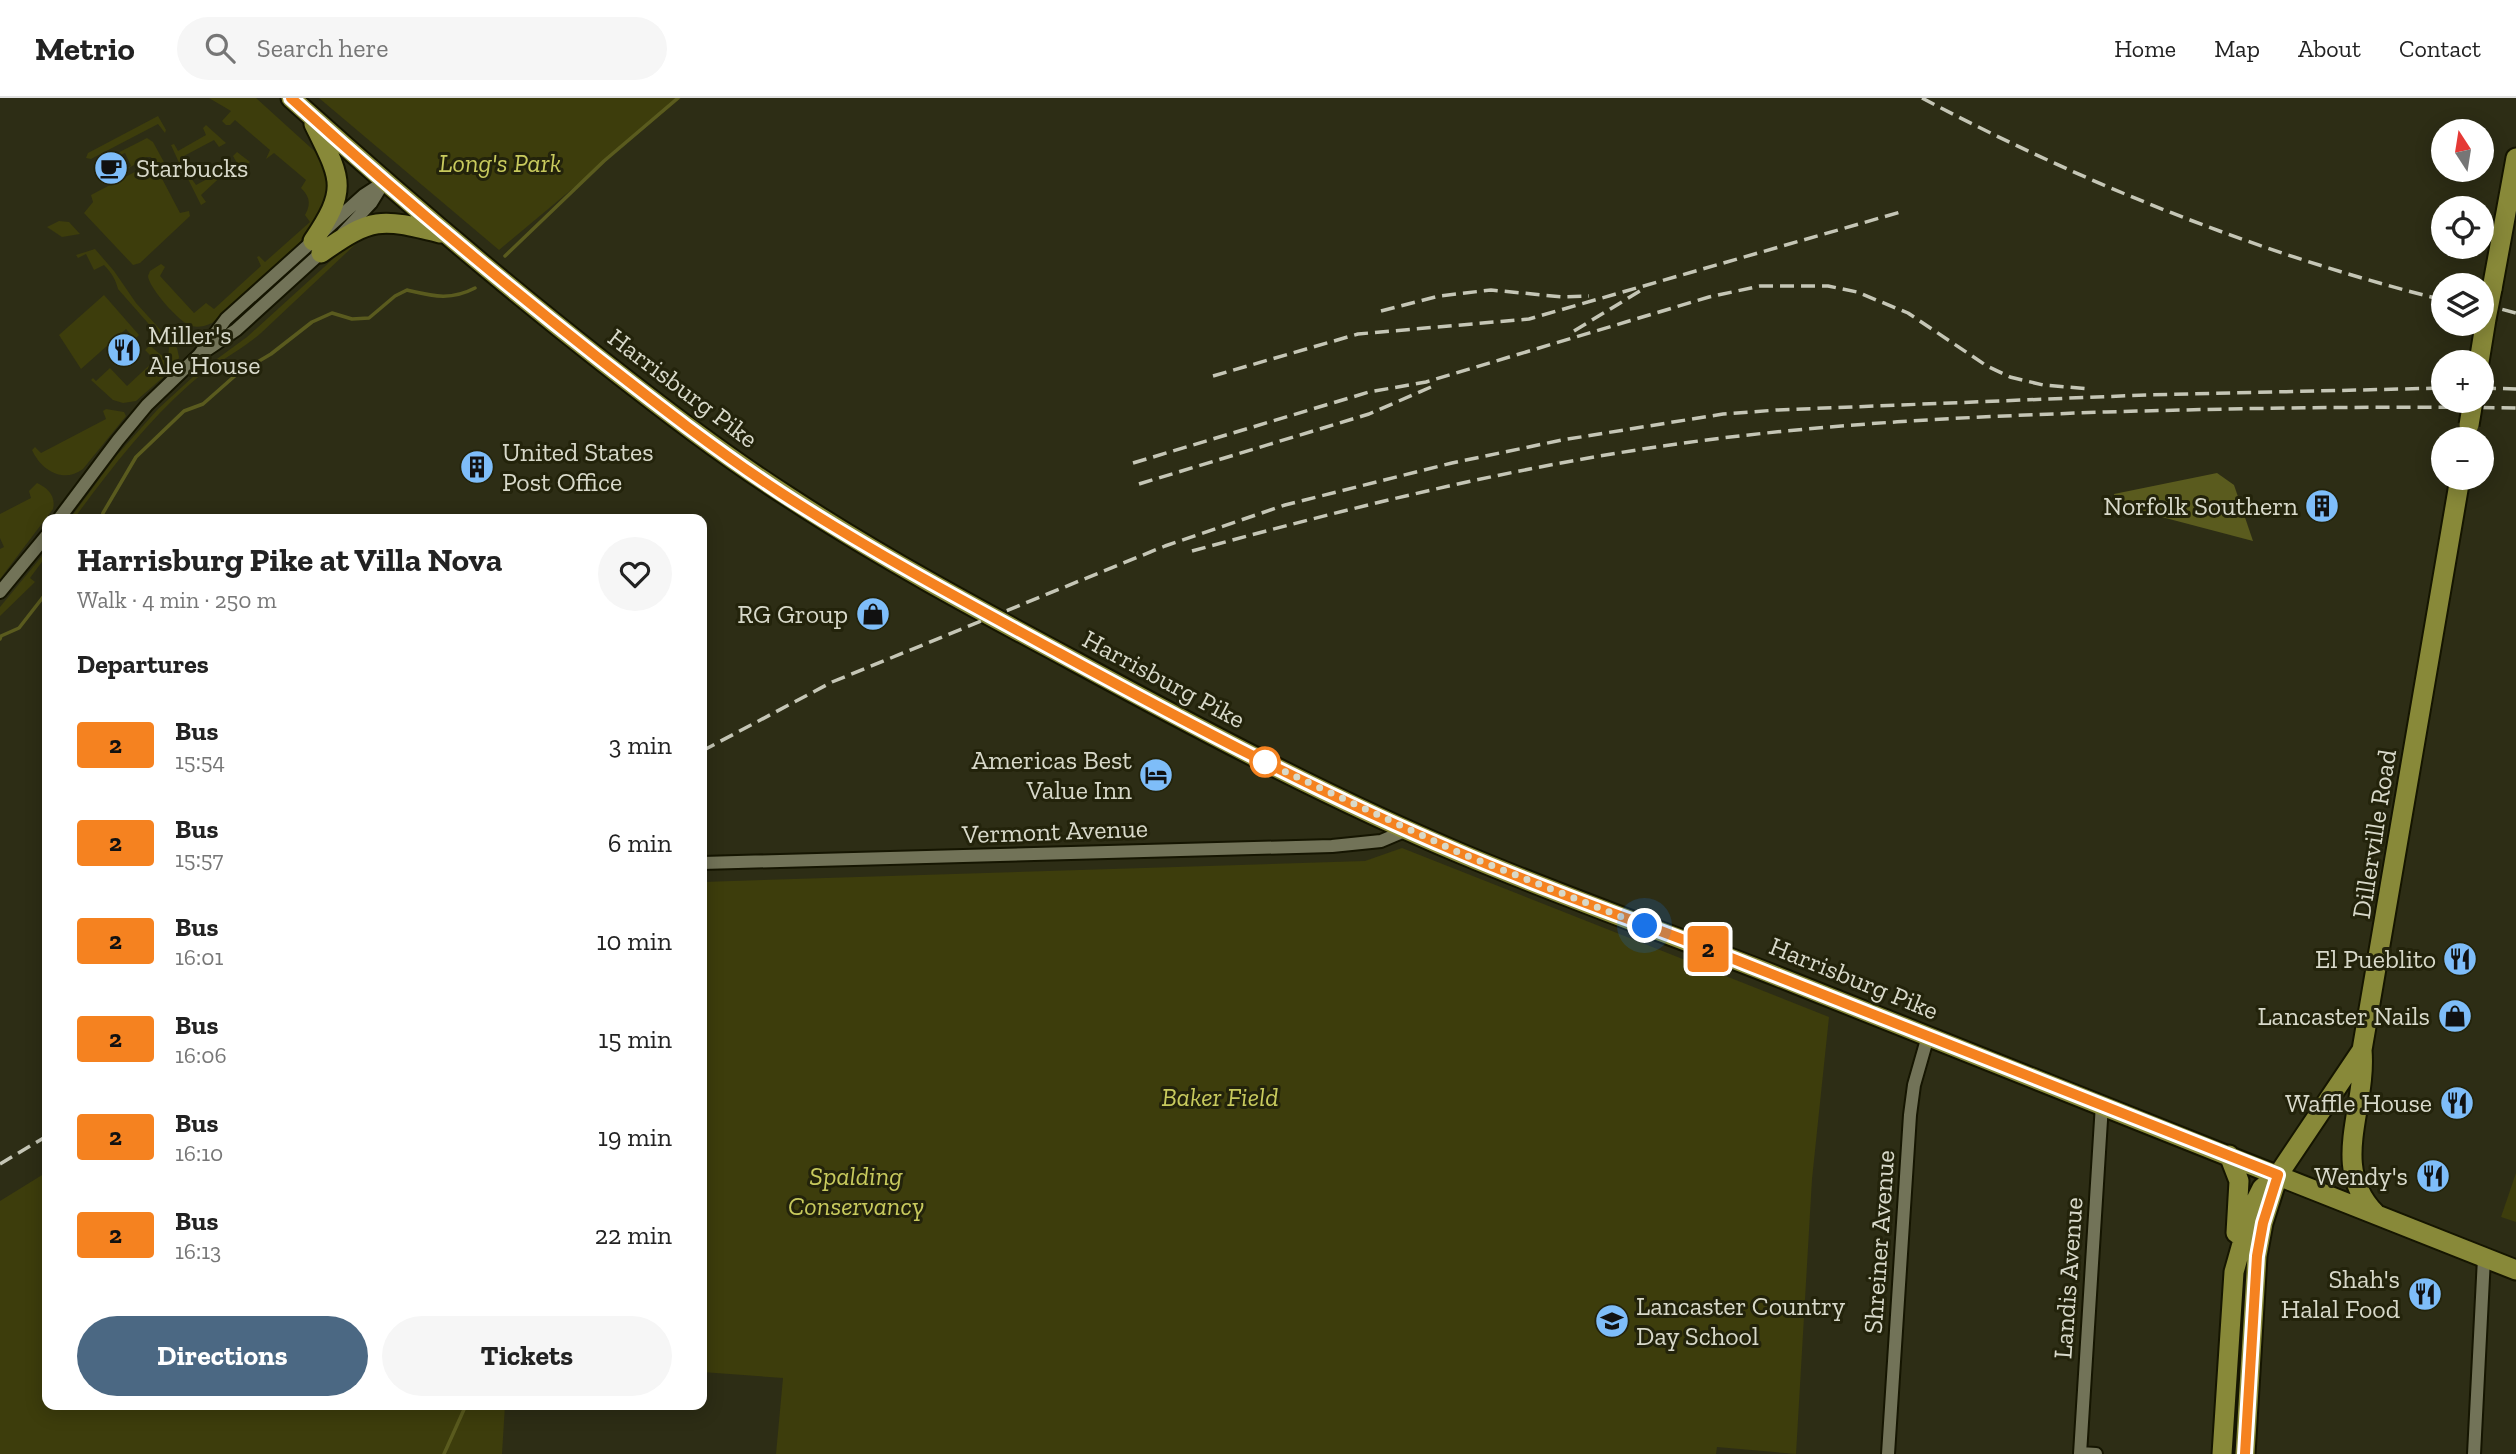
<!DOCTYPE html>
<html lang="en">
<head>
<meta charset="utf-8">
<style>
	:root { --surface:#fff; --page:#f6f6f6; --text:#222; --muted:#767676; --line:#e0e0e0; --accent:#4b6883 }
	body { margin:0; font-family:"Zilla Slab",serif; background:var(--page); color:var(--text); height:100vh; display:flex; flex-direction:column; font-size:26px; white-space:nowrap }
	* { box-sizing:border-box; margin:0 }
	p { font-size:23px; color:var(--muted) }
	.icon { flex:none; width:38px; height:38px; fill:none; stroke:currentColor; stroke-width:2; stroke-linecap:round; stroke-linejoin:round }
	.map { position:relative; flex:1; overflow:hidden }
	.side { position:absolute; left:42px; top:416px; width:665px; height:896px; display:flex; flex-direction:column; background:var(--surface); border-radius:14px; box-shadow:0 4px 18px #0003 }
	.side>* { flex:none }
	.badge { padding:0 14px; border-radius:5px; font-size:24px; line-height:46px }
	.needle { width:46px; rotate:348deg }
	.fabs { position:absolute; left:2431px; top:21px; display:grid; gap:14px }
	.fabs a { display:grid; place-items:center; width:63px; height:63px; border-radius:50%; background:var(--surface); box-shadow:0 4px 18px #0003; font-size:35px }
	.you { position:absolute; width:35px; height:35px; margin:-18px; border:5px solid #fff; border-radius:50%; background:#1a73e8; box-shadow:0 0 0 10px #1a73e833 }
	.map>.badge { position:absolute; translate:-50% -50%; box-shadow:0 0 0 4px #fff }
	h2 { padding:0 35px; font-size:26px; line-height:63px }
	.round { display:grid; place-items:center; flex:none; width:74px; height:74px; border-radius:37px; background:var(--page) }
	.summary { display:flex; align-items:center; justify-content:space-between; height:119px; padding:0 35px }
	h1 { font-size:33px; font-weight:700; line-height:52px }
	.cta { display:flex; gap:14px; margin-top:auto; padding:14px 35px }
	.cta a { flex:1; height:80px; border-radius:42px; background:var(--accent); color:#fff; font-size:28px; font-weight:700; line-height:80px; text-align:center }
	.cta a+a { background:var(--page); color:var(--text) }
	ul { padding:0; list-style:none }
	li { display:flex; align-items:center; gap:21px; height:98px; padding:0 35px }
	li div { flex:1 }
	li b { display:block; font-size:26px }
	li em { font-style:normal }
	li .badge { min-width:77px; font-weight:700; text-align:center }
	header { display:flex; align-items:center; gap:42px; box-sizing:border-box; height:98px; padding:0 35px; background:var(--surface); border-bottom:2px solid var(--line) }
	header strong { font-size:33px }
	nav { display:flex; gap:38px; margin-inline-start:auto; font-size:24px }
	.search { width:490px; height:63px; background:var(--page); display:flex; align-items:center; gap:18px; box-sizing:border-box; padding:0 24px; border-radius:38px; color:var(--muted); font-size:26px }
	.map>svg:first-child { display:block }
	.green { fill:#3d3d0c }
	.water { fill:#5a5b1e }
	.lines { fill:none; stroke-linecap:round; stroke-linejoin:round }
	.stream { stroke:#5a5b1e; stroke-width:3.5 }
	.minor-casing { stroke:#151501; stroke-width:16 }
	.primary-casing { stroke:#151501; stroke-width:23 }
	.minor { stroke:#727358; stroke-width:12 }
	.primary { stroke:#888939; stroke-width:19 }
	.rail { stroke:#c5c6b6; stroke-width:3.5; stroke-dasharray:14 7; stroke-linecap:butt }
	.primary-bridge-casing { stroke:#151501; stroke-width:23; stroke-linecap:butt }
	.primary-bridge { stroke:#888939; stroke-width:19 }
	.line-casing { stroke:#fff; stroke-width:16 }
	.line { stroke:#f58220; stroke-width:10 }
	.walk { stroke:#d8d9ca; stroke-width:7; stroke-dasharray:0 12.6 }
	.stop-dot { fill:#fff; stroke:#f58220; stroke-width:3.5 }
	.labels { text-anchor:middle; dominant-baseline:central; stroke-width:6; stroke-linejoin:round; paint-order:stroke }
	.park-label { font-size:26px; font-style:italic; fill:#c8ca5d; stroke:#23230b }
	.poi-label { font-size:26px; fill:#d8d9ca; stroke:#23230b; text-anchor:end }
	.street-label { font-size:26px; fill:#d8d9ca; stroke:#23230b }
</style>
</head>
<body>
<header>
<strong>Metrio</strong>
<div class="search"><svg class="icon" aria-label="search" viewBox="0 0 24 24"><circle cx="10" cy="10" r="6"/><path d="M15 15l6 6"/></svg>Search here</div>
<nav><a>Home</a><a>Map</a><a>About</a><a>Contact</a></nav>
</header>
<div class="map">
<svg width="2516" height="1356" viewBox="0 0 2516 1356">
	<rect width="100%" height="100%" fill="#2d2d15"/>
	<path class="green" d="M209 0H256L321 59 333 91 309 135 299 147 212 225C205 228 199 230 191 228 179 224 149 190 148 178L150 173 161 166 165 169 160 178 194 215 206 205 214 211 261 168 257 159 259 158 265 164 310 124 305 117C311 106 310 99 301 90L306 82 274 55 266 61 270 52 235 22 230 27H226L222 23 231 13Z
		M319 0H681L499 152Z
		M158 18 166 32 165 35 158 26 91 61 86 60 88 55Z
		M206 27 226 45 219 49 214 42 182 59 184 67 181 69 171 47 174 46 178 53 206 37 203 30Z
		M147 40 153 44 165 66 164 69 158 73 180 115 189 113 190 118 140 165 133 167 84 115 93 104 91 97 148 67H154L151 59H147L114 79 113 77 131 68 125 55 105 64 104 62Z
		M237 54 250 64 235 78 228 72 201 97 206 104 201 107 188 81 191 80 196 87 237 65 233 58Z
		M59 123 69 124 80 136 62 139 47 129Z
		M355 141H361L261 235C239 254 212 266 190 286 145 326 109 373 73 422H69L117 357 158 311 195 277 247 239Z
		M95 151 114 173 136 205 177 250 179 259 177 267 136 303 123 305 113 302 91 282 93 280 96 283 110 270 127 288 155 262 145 252 150 247C154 252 164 259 168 262L169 249 118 191C116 182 111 174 104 167L94 172 86 156 78 160 76 157Z
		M104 197 139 237 135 241 126 231 81 271 59 237Z
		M106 311 124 314 126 318 83 371C63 386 41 372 32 352L35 349 41 355 106 321 103 313Z
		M37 385C48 390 56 398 53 411L0 481V451L4 449 0 440V416L31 400 29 393Z
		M47 452V457L30 480 35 484 0 518V509Z
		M1402 750 1829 919 1812 1081 1796 1356 1717 1349 1716 1356H776L783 1280 702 1274V784L1365 763Z
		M47 1074V1307H505L502 1356H0V1103Z
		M2516 1075V1124L2501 1119Z"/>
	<path class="water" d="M2217 375 2234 387 2253 443 2116 407 2114 396Z"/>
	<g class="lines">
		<path class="stream" d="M505 158 604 63 678 0
			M101 422 103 415 136 359 184 313 203 306 237 276 271 256 312 224 332 215 352 221 369 220 395 198 407 192C433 198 450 203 475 190
			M0 541 1 538 19 530 47 494
			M444 1356 466 1307"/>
		<g class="minor-casing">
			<path id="minor" d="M343 135 371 105 382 87
				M208 251 236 232 324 152
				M58 422 118 342 147 307 199 257 226 221 364 97 384 84
				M0 494 47 437
				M702 765 1332 748 1381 743 1407 732
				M2080 1355 2096 1356
				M1888 1356 1910 1017 1914 987 1928 938
				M2080 1356 2102 1006
				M2474 1356 2484 1160"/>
		</g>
		<g class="primary-casing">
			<path id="primary" d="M291 0C392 91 495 179 602 263 662 310 723 357 787 398 880 459 977 511 1074 563 1201 632 1329 700 1462 756 1571 802 1684 841 1794 885 2035 981 2275 1077 2516 1172
				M313 143C349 90 341 81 314 26
				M321 155C372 119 380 120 440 135
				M2492 191 2516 60
				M2479 264 2486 221
				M2362 952C2367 1011 2329 1068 2375 1115
				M2229 1057 2239 1083 2236 1135
				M2222 1356 2234 1174 2252 1110 2262 1090 2278 1077 2362 952 2460 380
				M2245 1356 2257 1158 2263 1125 2275 1087"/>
		</g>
		<use href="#minor" class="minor"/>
		<use href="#primary" class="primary"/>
		<path class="rail" d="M1922 0C2086 87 2263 157 2443 202
			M2482 206 2516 215
			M1381 213 1439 198 1491 192 1563 199 1589 198
			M1574 233 1640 193
			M1213 278 1358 236 1529 221 1904 113
			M2482 290 2516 291
			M1133 365 1369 294 1426 284 1709 199 1760 188H1828L1857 194 1908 215 1987 268 2010 279 2043 287 2090 291
			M1139 386 1369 316 1431 289
			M1192 453C1349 410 1508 370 1670 347 1815 326 1960 319 2106 314 2243 310 2379 308 2516 310
			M702 653 832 584 1165 448 1285 407 1452 365 1562 342 1723 316 1777 312 2146 297 2443 290
			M0 1066 47 1038"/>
		<g class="primary-bridge-casing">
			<path id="primary-bridge" d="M2486 221 2492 191
				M2469 327 2473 303"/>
		</g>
		<use href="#primary-bridge" class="primary-bridge"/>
	</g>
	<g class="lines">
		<g class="line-casing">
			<path id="line" d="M291 0C390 90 492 176 597 259 657 306 717 353 781 395 870 453 965 504 1059 555 1189 626 1321 696 1458 754 1553 795 1651 828 1746 866 1924 935 2101 1006 2278 1077L2263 1125 2257 1158 2245 1356"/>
		</g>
		<use href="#line" class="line"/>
		<path class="walk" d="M1265 664 1258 661 1460 755 1645 828"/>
	</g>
	<defs>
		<g id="cafe-disc" transform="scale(1.75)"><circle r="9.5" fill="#7ebdf9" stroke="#23230b"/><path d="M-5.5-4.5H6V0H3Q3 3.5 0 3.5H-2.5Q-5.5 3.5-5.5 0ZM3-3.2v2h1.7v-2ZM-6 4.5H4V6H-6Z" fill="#111"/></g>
		<g id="restaurant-disc" transform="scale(1.75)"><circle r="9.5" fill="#7ebdf9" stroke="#23230b"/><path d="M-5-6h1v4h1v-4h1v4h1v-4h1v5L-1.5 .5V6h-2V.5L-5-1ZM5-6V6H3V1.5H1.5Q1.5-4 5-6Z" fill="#111"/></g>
		<g id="building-disc" transform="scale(1.75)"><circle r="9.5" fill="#7ebdf9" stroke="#23230b"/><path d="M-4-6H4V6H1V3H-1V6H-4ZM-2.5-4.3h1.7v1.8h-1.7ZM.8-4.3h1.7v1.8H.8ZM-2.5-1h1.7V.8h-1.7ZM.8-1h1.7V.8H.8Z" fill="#111"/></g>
		<g id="shop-disc" transform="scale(1.75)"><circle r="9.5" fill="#7ebdf9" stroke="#23230b"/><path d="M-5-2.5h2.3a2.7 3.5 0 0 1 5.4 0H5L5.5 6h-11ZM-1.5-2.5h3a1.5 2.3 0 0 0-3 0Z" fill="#111"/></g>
		<g id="hotel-disc" transform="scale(1.75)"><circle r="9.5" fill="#7ebdf9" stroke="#23230b"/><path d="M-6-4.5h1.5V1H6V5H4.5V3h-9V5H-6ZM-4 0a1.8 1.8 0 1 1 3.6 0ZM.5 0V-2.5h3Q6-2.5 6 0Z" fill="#111"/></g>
		<g id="school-disc" transform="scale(1.75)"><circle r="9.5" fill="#7ebdf9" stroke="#23230b"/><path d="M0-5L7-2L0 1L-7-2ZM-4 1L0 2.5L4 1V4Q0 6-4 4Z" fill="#111"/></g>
	</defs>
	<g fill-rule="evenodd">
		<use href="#cafe-disc" x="111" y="70"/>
		<use href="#restaurant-disc" x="124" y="252"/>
		<use href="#building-disc" x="477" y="369"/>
		<use href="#building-disc" x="2322" y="408"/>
		<use href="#shop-disc" x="873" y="516"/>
		<use href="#hotel-disc" x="1156" y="677"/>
		<use href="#restaurant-disc" x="2460" y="861"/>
		<use href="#shop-disc" x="2455" y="918"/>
		<use href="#restaurant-disc" x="2457" y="1005"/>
		<use href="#restaurant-disc" x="2433" y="1078"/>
		<use href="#restaurant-disc" x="2425" y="1196"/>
		<use href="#school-disc" x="1612" y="1223"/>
	</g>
	<circle class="stop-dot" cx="1265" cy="664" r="14"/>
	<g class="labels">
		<g class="park-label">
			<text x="500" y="65">Long's Park</text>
			<text x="1220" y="999">Baker Field</text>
			<text x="856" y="1078">Spalding<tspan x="856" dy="30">Conservancy</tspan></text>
		</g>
		<g class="poi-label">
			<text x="136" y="70" text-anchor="start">Starbucks</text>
			<text x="148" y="237" text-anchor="start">Miller's<tspan x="148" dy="30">Ale House</tspan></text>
			<text x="502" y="354" text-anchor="start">United States<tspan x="502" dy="30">Post Office</tspan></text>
			<text x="2298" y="408">Norfolk Southern</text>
			<text x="848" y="516">RG Group</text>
			<text x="1132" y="662">Americas Best<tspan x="1132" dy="30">Value Inn</tspan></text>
			<text x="2436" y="861">El Pueblito</text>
			<text x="2430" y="918">Lancaster Nails</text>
			<text x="2432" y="1005">Waffle House</text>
			<text x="2408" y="1078">Wendy's</text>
			<text x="2400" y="1181">Shah's<tspan x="2400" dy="30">Halal Food</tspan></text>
			<text x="1636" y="1208" text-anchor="start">Lancaster Country<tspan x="1636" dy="30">Day School</tspan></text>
		</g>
		<g class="street-label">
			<text transform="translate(683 290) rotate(37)">Harrisburg Pike</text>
			<text transform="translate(1164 581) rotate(28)">Harrisburg Pike</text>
			<text transform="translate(1055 733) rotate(-2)">Vermont Avenue</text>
			<text transform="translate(2374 736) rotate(-81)">Dillerville Road</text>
			<text transform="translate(1854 880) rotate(22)">Harrisburg Pike</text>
			<text transform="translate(1879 1144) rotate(-86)">Shreiner Avenue</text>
			<text transform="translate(2068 1180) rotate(-86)">Landis Avenue</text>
		</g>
	</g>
</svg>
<div class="fabs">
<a><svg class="needle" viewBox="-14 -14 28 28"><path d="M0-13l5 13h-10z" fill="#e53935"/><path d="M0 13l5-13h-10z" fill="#767676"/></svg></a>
<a><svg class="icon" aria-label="locate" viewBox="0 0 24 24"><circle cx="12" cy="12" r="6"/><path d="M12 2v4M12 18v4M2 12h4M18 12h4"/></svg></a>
<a><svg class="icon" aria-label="layers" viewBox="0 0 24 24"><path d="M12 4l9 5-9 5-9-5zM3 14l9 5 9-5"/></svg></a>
<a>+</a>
<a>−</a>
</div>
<div class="you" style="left:1645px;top:828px"></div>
<b class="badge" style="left:1708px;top:851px;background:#f58220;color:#111">2</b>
<section class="side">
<div class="summary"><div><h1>Harrisburg Pike at Villa Nova</h1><p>Walk · 4 min · 250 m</p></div><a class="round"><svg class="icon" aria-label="heart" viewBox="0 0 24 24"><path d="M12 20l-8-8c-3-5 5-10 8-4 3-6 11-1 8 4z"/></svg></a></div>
<h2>Departures</h2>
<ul>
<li><span class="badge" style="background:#f58220;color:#111">2</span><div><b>Bus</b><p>15:54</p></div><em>3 min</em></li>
<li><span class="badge" style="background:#f58220;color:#111">2</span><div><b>Bus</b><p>15:57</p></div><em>6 min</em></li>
<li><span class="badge" style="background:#f58220;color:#111">2</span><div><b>Bus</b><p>16:01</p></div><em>10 min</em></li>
<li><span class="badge" style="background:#f58220;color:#111">2</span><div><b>Bus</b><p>16:06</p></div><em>15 min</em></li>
<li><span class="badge" style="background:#f58220;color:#111">2</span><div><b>Bus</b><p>16:10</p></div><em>19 min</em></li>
<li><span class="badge" style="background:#f58220;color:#111">2</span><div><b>Bus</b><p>16:13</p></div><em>22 min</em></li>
</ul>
<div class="cta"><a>Directions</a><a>Tickets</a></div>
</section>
</div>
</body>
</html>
